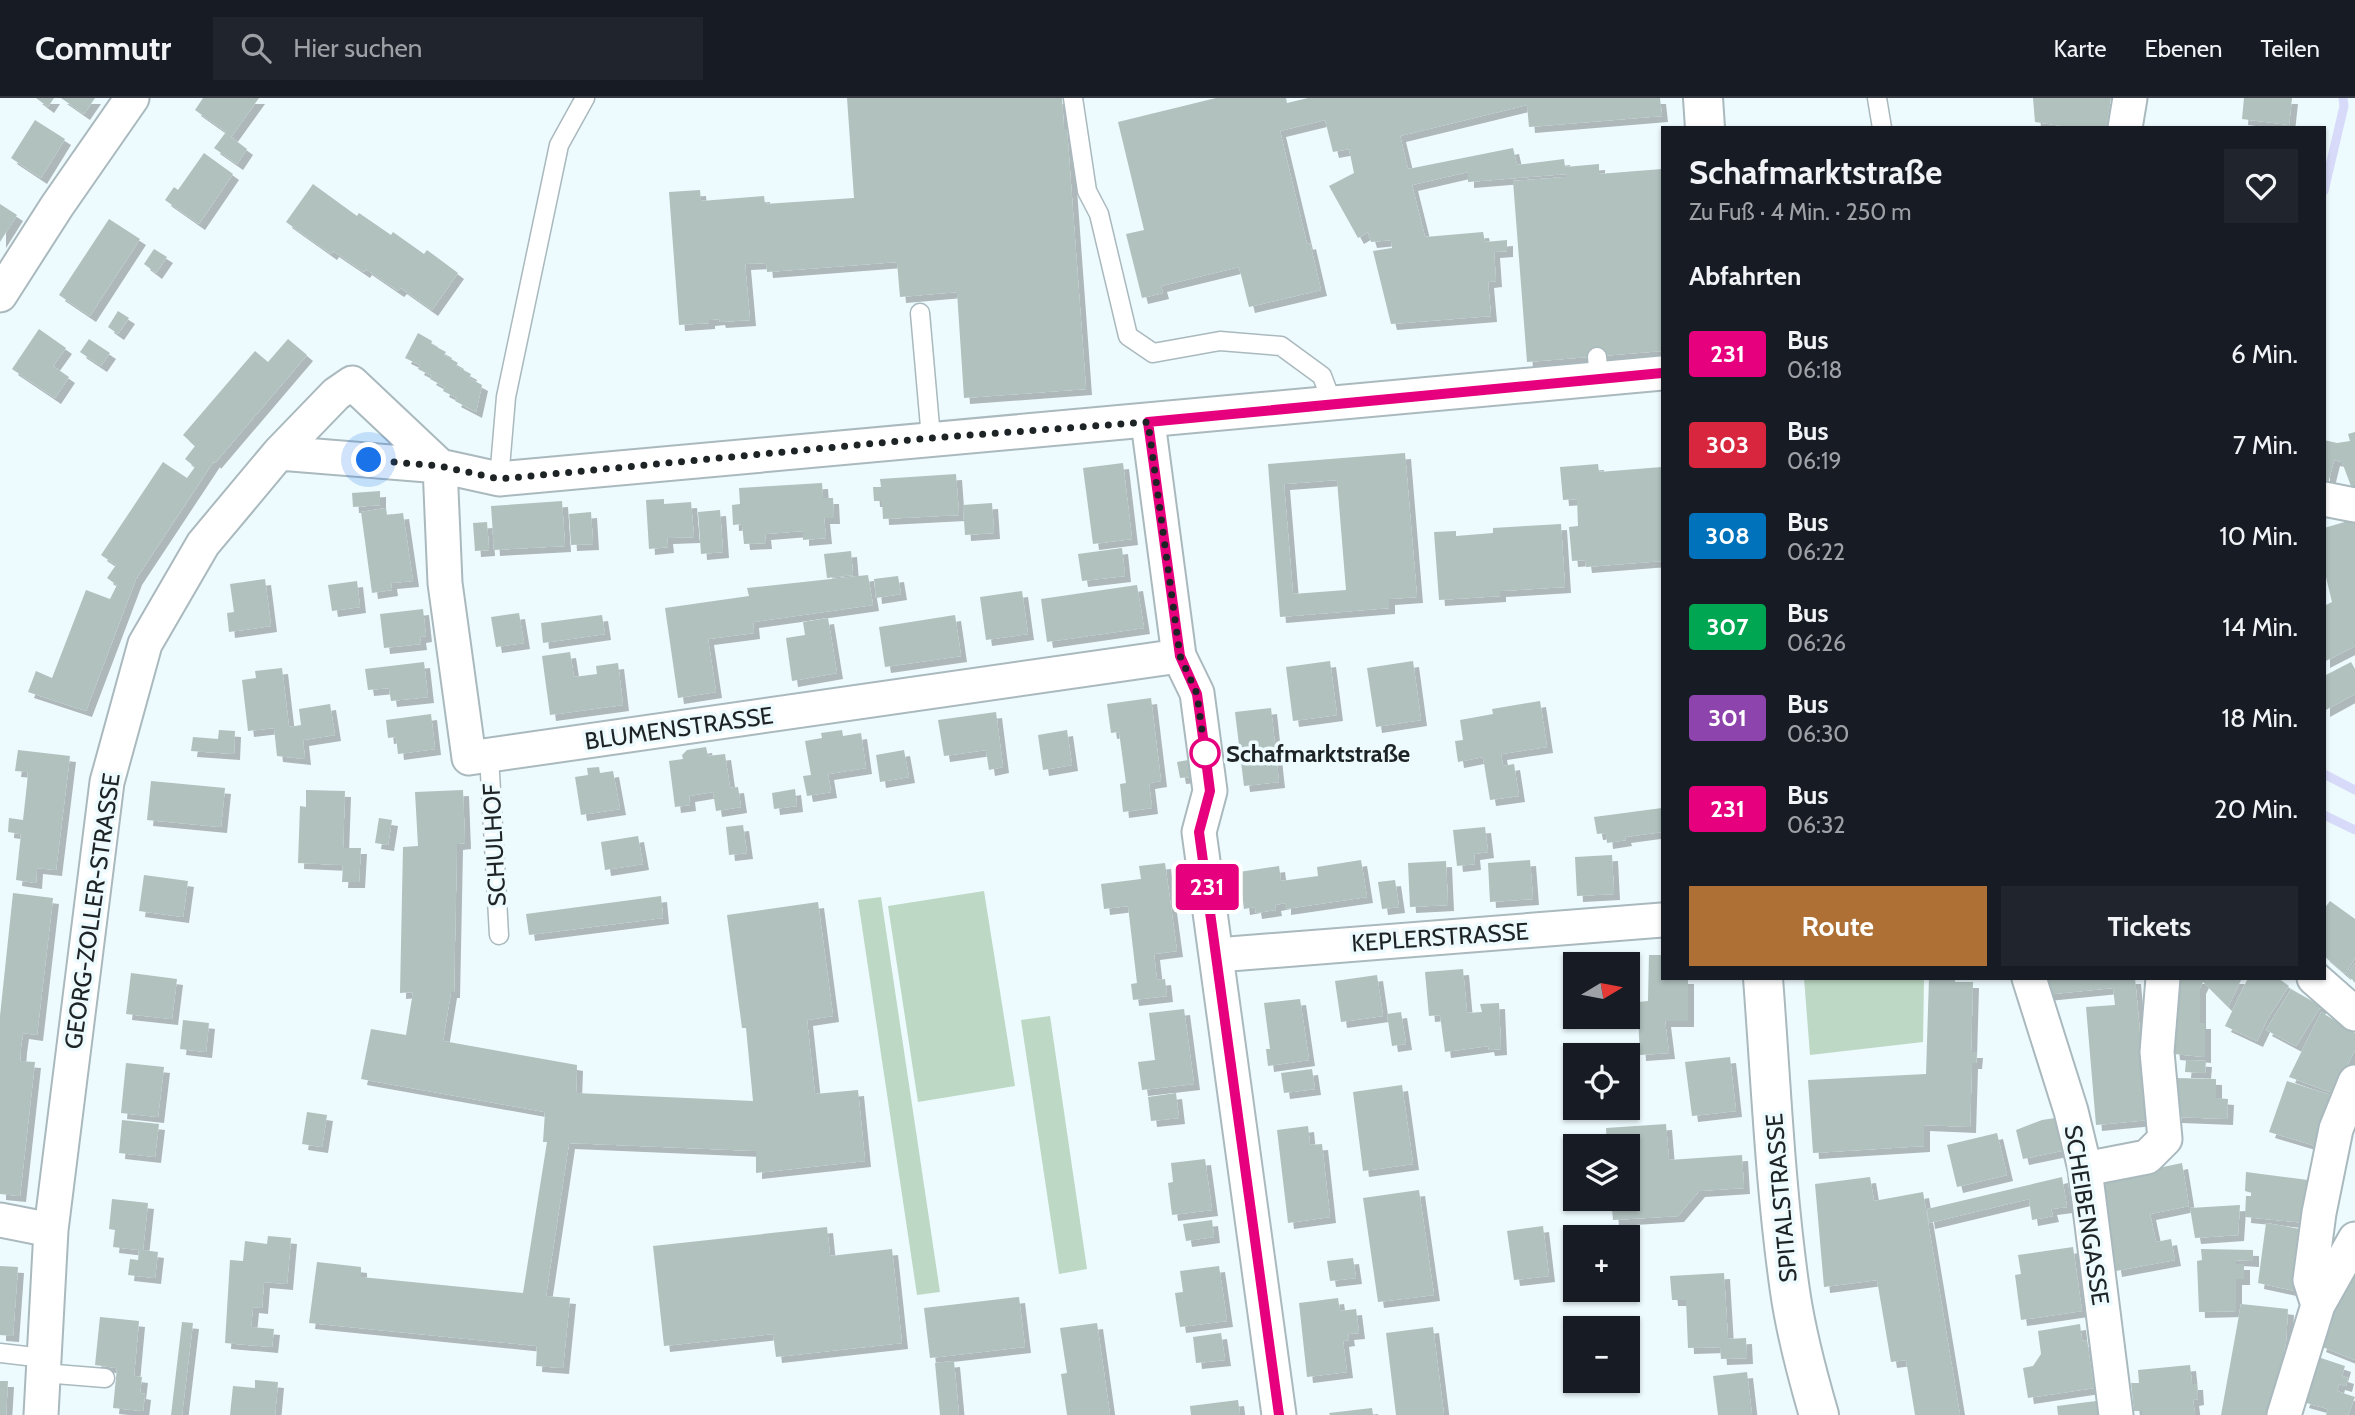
<!DOCTYPE html>
<html lang="de">
<head>
<meta charset="utf-8">
<style>
	:root { --surface:#171b24; --page:#20242c; --text:#f1f3f6; --muted:#9ea1a6; --line:#363941; --accent:#ae7035 }
	body { margin:0; font-family:Cabin,sans-serif; background:var(--page); color:var(--text); height:100vh; display:flex; flex-direction:column; font-size:26px; white-space:nowrap }
	* { box-sizing:border-box; margin:0 }
	p { font-size:23px; color:var(--muted) }
	.icon { flex:none; width:38px; height:38px; fill:none; stroke:currentColor; stroke-width:2; stroke-linecap:round; stroke-linejoin:round }
	.map { position:relative; flex:1; overflow:hidden }
	.drawer { position:absolute; left:1661px; top:28px; width:665px; height:854px; display:flex; flex-direction:column; background:var(--surface); border-radius:0px; box-shadow:0 2px 5px #0004 }
	.drawer>* { flex:none }
	.badge { padding:0 14px; border-radius:5px; font-size:24px; line-height:46px }
	.needle { width:46px; rotate:80deg }
	.fabs { position:absolute; left:1563px; top:854px; display:grid; gap:14px }
	.fabs a { display:grid; place-items:center; width:77px; height:77px; border-radius:0px; background:var(--surface); box-shadow:0 2px 5px #0004; font-size:35px }
	.you { position:absolute; width:35px; height:35px; margin:-18px; border:5px solid #fff; border-radius:50%; background:#1a73e8; box-shadow:0 0 0 10px #1a73e833 }
	.map>.badge { position:absolute; translate:-50% -50%; box-shadow:0 0 0 4px #fff }
	h2 { padding:0 28px; font-size:26px; line-height:63px }
	.round { display:grid; place-items:center; flex:none; width:74px; height:74px; border-radius:0px; background:var(--page) }
	.headline { display:flex; align-items:center; justify-content:space-between; height:119px; padding:0 28px }
	h1 { font-size:33px; font-weight:700; line-height:52px }
	.action { display:flex; gap:14px; margin-top:auto; padding:14px 28px }
	.action a { flex:1; height:80px; border-radius:0px; background:var(--accent); color:#fff; font-size:28px; font-weight:700; line-height:80px; text-align:center }
	.action a+a { background:var(--page); color:var(--text) }
	ul { padding:0; list-style:none }
	li { display:flex; align-items:center; gap:21px; height:91px; padding:0 28px }
	li div { flex:1 }
	li b { display:block; font-size:26px }
	li em { font-style:normal }
	li .badge { min-width:77px; font-weight:700; text-align:center }
	header { display:flex; align-items:center; gap:42px; box-sizing:border-box; height:98px; padding:0 35px; background:var(--surface); border-bottom:2px solid var(--line) }
	header strong { font-size:33px }
	nav { display:flex; gap:38px; margin-inline-start:auto; font-size:24px }
	.search { width:490px; height:63px; background:var(--page); display:flex; align-items:center; gap:18px; box-sizing:border-box; padding:0 24px; border-radius:0px; color:var(--muted); font-size:26px }
	.map>svg:first-child { display:block }
	.green { fill:#bdd9c5 }
	.lines { fill:none; stroke-linecap:round; stroke-linejoin:round }
	.stream { stroke:#d7dbf9; stroke-width:9 }
	.building { fill:#b0c1be; fill-rule:evenodd; filter:url(#shadow) }
	.lane-casing { stroke:#aab9be; stroke-width:21 }
	.street-casing { stroke:#aab9be; stroke-width:37 }
	.secondary-casing { stroke:#aab9be; stroke-width:42 }
	.lane { stroke:#fff; stroke-width:18 }
	.street { stroke:#fff; stroke-width:33 }
	.secondary { stroke:#fff; stroke-width:38 }
	.line-casing { stroke:#fff; stroke-width:16 }
	.line { stroke:#e6007e; stroke-width:10 }
	.walk { stroke:#1e2426; stroke-width:7; stroke-dasharray:0 12.6 }
	.stop-dot { fill:#fff; stroke:#e6007e; stroke-width:3.5 }
	.labels { text-anchor:middle; dominant-baseline:central; stroke-width:7; stroke-linejoin:round; paint-order:stroke }
	.street-label { font-size:24px; fill:#1e2426; stroke:#edfafe }
	.stop-label { font-size:24px; font-weight:bold; fill:#1e2426; stroke:#edfafe; text-anchor:start }
</style>
</head>
<body>
<header>
<strong>Commutr</strong>
<div class="search"><svg class="icon" aria-label="search" viewBox="0 0 24 24"><circle cx="10" cy="10" r="6"/><path d="M15 15l6 6"/></svg>Hier suchen</div>
<nav><a>Karte</a><a>Ebenen</a><a>Teilen</a></nav>
</header>
<div class="map">
<svg width="2355" height="1317" viewBox="0 0 2355 1317">
	<defs>
		<filter id="shadow"><feDropShadow dx="6" dy="6" stdDeviation="0" flood-color="#0004"/></filter>
	</defs>
	<rect width="100%" height="100%" fill="#edfafe"/>
	<path class="green" d="M984 793 1015 988 918 1004 888 808Z
		M881 799 940 1194 917 1197 858 802Z
		M1804 880H1924L1923 944 1810 957Z
		M1050 918 1087 1171 1059 1176 1021 922Z"/>
	<g class="lines">
		<path class="stream" d="M2324 93 2344 8 2343 0
			M2324 676 2355 692
			M2324 717 2355 732"/>
	</g>
	<path class="building" d="M36 0H54L48 9Z
		M61 0H95L84 16Z
		M203 0H259L231 39 247 51 237 66 214 50 226 34 195 12Z
		M847 0H1062L1064 31H1067L1086 291 964 300 957 194 900 199 897 164 767 174 766 165 745 166 750 222 720 224 719 221 709 222V225L679 227 669 94 700 92 701 103 764 98 765 106 854 100Z
		M1216 0H1286L1287 5 1308 0H1660L1662 18 1529 29 1527 7 1400 38 1408 71 1513 50 1517 67 1564 61 1565 69 1599 66V76L1662 71V253L1527 264 1513 83 1566 79V76L1468 84V74L1412 87 1425 139 1483 134 1485 144 1507 142V153L1494 154 1496 183 1488 184 1491 218 1391 226 1373 153 1392 150 1391 142 1371 144 1368 134 1358 140 1329 88 1354 75 1349 51 1333 54 1325 22 1280 33 1307 146 1310 145 1321 192 1249 209 1239 169 1161 188 1163 195 1142 200 1126 136 1144 132 1118 24Z
		M2033 0H2111L2106 30H2076L2035 24Z
		M2244 0H2292L2289 27 2242 21Z
		M35 22 65 41 41 80 11 60Z
		M204 55 233 76 199 126 165 102 174 89 178 92Z
		M313 86 357 118 359 115 391 137 393 134 424 156 427 152 458 175 432 212 401 190 398 193 366 171 364 174 333 153 331 156 286 124Z
		M0 106 17 117 0 144Z
		M109 121 140 141 90 218 59 197Z
		M154 151 167 159 156 175 144 166Z
		M118 213 129 220 118 236 108 229Z
		M39 231 66 250 53 268 69 279 55 300 12 271Z
		M418 235 432 243 431 246 446 254 444 257 458 265 456 268 471 276 469 280 482 287 476 314 455 303 457 300 443 293 445 289 430 281 432 278 418 271 420 267 405 260Z
		M89 241 110 255 101 268 80 254Z
		M288 241 307 257 215 365 214 363 136 481 86 613 28 594 36 573 52 580 86 492 110 501 117 487 107 480 116 467 101 457 163 364 187 380 195 369 185 361 195 348 183 337 255 253 268 264Z
		M2355 334V399L2342 364 2334 362 2328 386 2324 385V342L2337 345 2350 343 2348 336Z
		M1405 355 1417 499 1389 501V510L1280 519 1268 366ZM1337 382 1346 492 1293 496 1284 386Z
		M1123 365 1132 441 1093 446 1083 370Z
		M1598 366 1599 374 1662 369V463L1586 469 1585 462 1572 463 1569 429 1578 428 1577 401 1563 402 1560 369Z
		M956 376 959 417 883 421 882 403H874L873 389H881L880 381Z
		M822 385 823 400H833L834 420H824L826 440 803 442V433L765 436 766 445 744 446 742 426 733 427 732 407 740 406 739 390Z
		M380 393V407L353 409 352 395Z
		M664 401V406L691 404 694 439 667 440 668 449 649 451 646 402Z
		M562 403 565 448 494 452 491 408Z
		M992 405 994 435 965 437 963 407Z
		M386 410 387 417 403 415 413 483 391 485 392 492 372 495 361 414Z
		M720 412 723 454 701 456 698 414Z
		M591 414 593 446 571 447 569 416Z
		M2355 421V548L2324 564V508L2332 504 2324 471V430Z
		M487 424 489 452 475 453 473 425Z
		M1561 426 1565 489 1500 493V498L1439 502 1434 434 1456 433V438L1493 435V430Z
		M1122 450 1125 478 1082 483 1078 456Z
		M851 453 853 477 827 480 824 456Z
		M868 477 873 507 753 524 754 535 708 541 716 594 678 600 665 510 749 498 747 490Z
		M898 478 901 496 876 500 874 481Z
		M265 481 271 528 229 534 227 515 234 514 230 486Z
		M357 483 360 509 332 513 328 487Z
		M1137 487 1144 530 1047 544 1041 501Z
		M1022 493 1028 536 986 542 980 499Z
		M423 511 426 538 420 539 421 546 384 550 380 516Z
		M519 515 524 545 496 549 491 519Z
		M602 517 605 536 543 545 541 525Z
		M955 517 961 558 885 569 879 529Z
		M828 520 837 575 792 583 786 540 805 537 803 524Z
		M570 554 574 579 597 576 596 568 618 565 623 607 550 617 542 558Z
		M1330 563 1337 617 1293 623 1286 569Z
		M1413 563 1421 622 1376 629 1367 570Z
		M424 564 428 599 391 603 389 590 368 592 365 571Z
		M2351 564 2355 571V596L2324 613V578Z
		M282 570 289 629 301 627 299 611 330 606 335 637 303 642 305 661 277 658 274 630 248 633 242 582 256 580 255 573Z
		M1151 600 1161 683 1149 685 1152 710 1123 714 1120 686 1126 685 1119 634 1111 635 1107 606Z
		M1540 603 1547 649 1501 656 1503 668 1514 666 1519 698 1490 702 1483 659 1458 664 1455 643 1463 642 1460 622 1493 616 1492 611Z
		M1271 610 1279 684 1244 688 1235 614Z
		M996 614 1003 669 989 672 986 652 944 658 938 622Z
		M431 616 435 651 398 656 396 639 388 640 386 622Z
		M219 632 235 633 234 656 191 653 193 639 218 641Z
		M842 632 843 638 861 635 866 670 828 676 831 694 807 698 803 678 811 677 805 643 822 640 821 635Z
		M1067 632 1072 667 1043 672 1038 637Z
		M706 649 708 658 725 656 730 690 738 689 741 709 716 713 713 694 689 698 690 707 675 709 669 663 683 661 682 657 687 652Z
		M18 652 70 658 56 772 37 770 36 785 16 782 21 736 8 734 9 720 23 722 27 686 28 674 15 673Z
		M904 652 909 679 880 684 876 657Z
		M1188 662 1190 679 1180 680 1177 664Z
		M599 669 600 675 613 673 620 711 581 717 575 679 588 677 587 670Z
		M151 683 225 690 221 729 147 722Z
		M795 691 797 708 774 711 772 695Z
		M306 692 345 693 343 750H361L359 784H342L343 767 298 765 300 708 306 709Z
		M463 692 465 745 457 746 454 894H451L443 943 577 967 576 995 753 1003 746 930H742L727 817 818 804 833 918 807 922 815 996 858 992 865 1063 756 1075V1053L569 1045 546 1198 570 1200 563 1270 536 1268 537 1248 309 1225 317 1164 361 1169V1179L523 1195 547 1044H543L545 1014 361 981 371 931 406 937 413 894 400 895 403 749 418 748 415 694Z
		M1662 710V734L1625 739 1626 742 1607 745 1606 735 1597 736 1594 719Z
		M379 720 392 722 388 747 375 745Z
		M743 727 747 755 729 757 726 729Z
		M1485 729 1488 754 1474 756 1475 766 1457 768 1453 732Z
		M638 738 643 766 605 772 601 744Z
		M1612 757 1614 796 1577 798 1575 759Z
		M1361 762 1367 799 1285 811V805L1275 807 1276 812 1256 815 1255 809 1244 811 1239 774 1279 768 1281 783 1318 778 1317 769Z
		M1530 762 1533 801 1490 804 1488 765Z
		M1446 763 1448 807 1410 809 1408 765Z
		M1165 765 1177 853 1154 856 1157 882 1165 881 1167 898 1133 902 1131 886 1137 885 1128 808 1104 811 1101 786 1141 781 1139 768Z
		M144 777 188 783 183 819 139 813Z
		M1395 782 1399 809 1382 811 1378 784Z
		M13 795 53 800 37 937 23 935 21 949 20 963 35 964 20 1098 0 1096V918Z
		M661 798 663 820 529 837 526 816Z
		M2330 803 2355 821V860L2345 876 2324 858V811Z
		M1649 857H1662V880H1688V923H1665L1669 955 1640 957 1637 904 1648 903Z
		M2355 865V884L2347 877Z
		M1463 871 1467 915 1482 914 1480 906 1499 905 1501 951 1489 952 1488 948 1445 954 1440 917 1429 918 1425 874Z
		M131 875 177 881 172 921 126 916Z
		M1377 877 1383 918 1341 924 1335 883Z
		M1929 880H1955V884H1973L1971 954H1977L1976 965H1972L1970 1029 1924 1027V1048L1813 1055 1808 982 1926 976Z
		M2042 880H2135L2148 1022 2096 1027 2086 909 2115 907 2113 890 2043 897Z
		M2167 880H2242L2228 909 2203 884 2200 890V925H2205V959L2174 956Z
		M2248 880H2278L2289 888 2268 920 2257 943 2225 928Z
		M2291 891 2321 908 2296 948 2266 932Z
		M1300 901 1309 962 1268 968 1266 951H1270L1264 905Z
		M1184 911 1194 986 1142 992 1138 964 1155 962 1149 915Z
		M1401 914 1406 946 1392 948 1387 916Z
		M2321 914 2355 935V952L2333 995 2289 979Z
		M183 922 209 925 206 954 180 951Z
		M1730 959 1736 1013 1692 1018 1685 964Z
		M2186 962 2206 963 2205 975 2185 974Z
		M126 965 164 969 158 1019 121 1015Z
		M1312 971 1315 991 1284 995 1281 975Z
		M2175 980 2216 981V1000L2228 1001 2227 1021 2176 1019Z
		M2287 983 2337 999 2316 1048 2269 1034Z
		M1402 987 1413 1066 1363 1073 1353 994Z
		M1176 995 1179 1020 1151 1023 1148 999Z
		M307 1014 327 1017 322 1049 302 1046Z
		M2062 1019 2071 1051 2023 1061 2016 1032 2042 1022Z
		M122 1022 159 1026 155 1059 119 1055Z
		M1666 1026 1669 1062 1742 1057 1744 1090 1699 1093 1678 1118 1613 1122 1611 1101H1628V1048H1607L1606 1030Z
		M1308 1028 1310 1047 1322 1046 1330 1119 1288 1125 1277 1032Z
		M1997 1035 2007 1077 1957 1089 1947 1047Z
		M1205 1061 1212 1112 1172 1117 1168 1085 1173 1084 1171 1065Z
		M2182 1065 2189 1108 2150 1116 2156 1144 2171 1141 2175 1162 2116 1173 2101 1082Z
		M2246 1074 2308 1082 2306 1125 2245 1119 2246 1098H2252V1095L2245 1093Z
		M1870 1079 1874 1103 1923 1094 1960 1317H1915L1906 1262 1891 1264 1877 1182 1824 1189 1815 1086Z
		M2062 1079 2067 1109 2051 1111 2053 1118 2032 1122 2029 1101 1929 1125 1927 1111Z
		M1419 1092 1434 1197 1378 1204 1363 1100Z
		M112 1101 148 1105 143 1152 158 1154 155 1180 128 1177 130 1161 138 1162 139 1152 113 1149 115 1132 109 1131Z
		M2240 1107 2238 1137 2195 1140 2190 1110Z
		M1212 1122 1214 1139 1186 1143 1183 1126Z
		M2266 1125 2306 1132 2295 1193 2258 1185Z
		M1543 1128 1549 1178 1514 1182 1507 1133Z
		M827 1129 830 1158 892 1151 902 1245 776 1259 773 1236 664 1248 653 1148Z
		M268 1138 291 1140 287 1186 264 1184 262 1210 253 1209 251 1229 274 1231 272 1249 225 1245 230 1162 243 1163 245 1143 267 1146Z
		M2073 1149 2082 1213 2021 1222 2015 1177 2021 1176 2018 1157Z
		M2201 1151 2253 1152V1163L2236 1162V1166H2244V1181H2236V1213L2199 1214 2197 1163 2202 1162Z
		M1353 1160 1356 1180 1330 1183 1327 1163Z
		M0 1168 18 1169 13 1238 0 1237Z
		M1219 1168 1227 1223 1180 1229 1175 1195 1183 1194 1180 1173Z
		M2350 1174 2355 1176V1262L2320 1248 2339 1195Z
		M1724 1175 1728 1241 1746 1240 1747 1260 1721 1261 1720 1249 1688 1250 1686 1202H1672L1670 1178Z
		M1019 1199 1025 1249 930 1260 924 1210Z
		M1338 1200 1340 1213 1356 1211 1359 1235 1348 1236 1349 1242 1343 1243 1347 1274 1307 1279 1299 1205Z
		M2241 1206 2288 1211 2286 1244 2272 1317H2221Z
		M100 1219 139 1223 134 1278 142 1279 140 1295 145 1296 143 1313 113 1310 117 1270 95 1267Z
		M182 1224 193 1225 182 1317H171Z
		M1097 1225 1110 1317H1067L1061 1276 1067 1275 1060 1230Z
		M2080 1226 2082 1243 2087 1242 2094 1290 2028 1300 2023 1270 2033 1268 2041 1256 2038 1233Z
		M1433 1229 1444 1317H1396L1386 1235Z
		M1221 1235 1225 1262 1196 1265 1193 1239Z
		M2318 1259 2345 1268 2342 1278 2348 1280 2346 1288 2339 1286 2337 1293 2355 1299 2348 1317H2326L2328 1311 2303 1304Z
		M954 1263 959 1317H940L935 1265Z
		M2190 1267 2192 1286H2197L2198 1301 2193 1302 2195 1317H2142V1313H2134L2131 1285H2139L2138 1272Z
		M1747 1274 1752 1317H1718L1713 1278Z
		M255 1282 278 1284 275 1317H230L233 1288 255 1290Z
		M0 1283H8L6 1317H0Z
		M1238 1302 1240 1317H1191L1190 1308Z
		M2096 1303 2098 1317H2058L2057 1308Z
		M1372 1310 1373 1317H1330L1329 1315Z"/>
	<g class="lines">
		<g class="lane-casing">
			<path id="lane" d="M1073 0 1087 93 1099 116 1128 238 1153 255 1220 243 1281 248 1322 278 1333 307
				M1877 0 1882 30
				M920 215 931 340
				M1597 259 1599 281
				M499 381 506 299 559 47 585 0
				M489 657 499 837
				M0 1255 44 1260
				M43 1275 105 1280"/>
		</g>
		<g class="street-casing">
			<path id="street" d="M2125 30 2130 0
				M0 197 57 108 132 0
				M352 285 440 368 279 355 336 296Z
				M1148 324 1179 558 1197 595 1205 655 1210 693 1199 734 1279 1317
				M2324 401 2355 407
				M1179 558 469 660 445 485 440 368 499 381 1662 275
				M1217 857 1662 822
				M2029 880 2071 1013 2085 1071 2116 1317
				M2314 880 2355 916
				M2085 1071 2147 1059 2165 1041 2157 954 2163 880
				M0 1122 51 1132
				M2318 1207 2310 1182 2319 1115 2336 1031 2355 984
				M41 1317 51 1132 107 684 145 546 203 446 279 355
				M2284 1317 2318 1207 2355 1141"/>
		</g>
		<g class="secondary-casing">
			<path id="secondary" d="M1703 0 1705 30
				M1763 880C1771 984 1775 1089 1790 1193 1796 1235 1807 1276 1819 1317"/>
		</g>
		<use href="#lane" class="lane"/>
		<use href="#street" class="street"/>
		<use href="#secondary" class="secondary"/>
	</g>
	<g class="lines">
		<g class="line-casing">
			<path id="line" d="M1279 1317 1199 734 1210 693 1205 654 1197 596 1180 558 1148 324 1662 275"/>
		</g>
		<use href="#line" class="line"/>
		<path class="walk" d="M369 362 440 368 499 381 931 340 1148 324 1180 558 1197 596 1205 655"/>
	</g>
	<circle class="stop-dot" cx="1205" cy="655" r="14"/>
	<g class="labels">
		<g class="street-label">
			<text transform="translate(679 630) rotate(-8)">BLUMENSTRASSE</text>
			<text transform="translate(494 747) rotate(-93)">SCHULHOF</text>
			<text transform="translate(92 813) rotate(-82)">GEORG-ZOLLER-STRASSE</text>
			<text transform="translate(1440 839) rotate(-4)">KEPLERSTRASSE</text>
			<text transform="translate(1781 1100) rotate(-95)">SPITALSTRASSE</text>
			<text transform="translate(2087 1117) rotate(81)">SCHEIBENGASSE</text>
		</g>
		<g class="stop-label">
			<text x="1226" y="655">Schafmarktstraße</text>
		</g>
	</g>
</svg>
<div class="fabs">
<a><svg class="needle" viewBox="-14 -14 28 28"><path d="M0-13l5 13h-10z" fill="#e53935"/><path d="M0 13l5-13h-10z" fill="#9ea1a6"/></svg></a>
<a><svg class="icon" aria-label="locate" viewBox="0 0 24 24"><circle cx="12" cy="12" r="6"/><path d="M12 2v4M12 18v4M2 12h4M18 12h4"/></svg></a>
<a><svg class="icon" aria-label="layers" viewBox="0 0 24 24"><path d="M12 4l9 5-9 5-9-5zM3 14l9 5 9-5"/></svg></a>
<a>+</a>
<a>−</a>
</div>
<div class="you" style="left:369px;top:362px"></div>
<b class="badge" style="left:1207px;top:789px;background:#e6007e;color:#fff">231</b>
<section class="drawer">
<div class="headline"><div><h1>Schafmarktstraße</h1><p>Zu Fuß · 4 Min. · 250 m</p></div><a class="round"><svg class="icon" aria-label="heart" viewBox="0 0 24 24"><path d="M12 20l-8-8c-3-5 5-10 8-4 3-6 11-1 8 4z"/></svg></a></div>
<h2>Abfahrten</h2>
<ul>
<li><span class="badge" style="background:#e6007e;color:#fff">231</span><div><b>Bus</b><p>06:18</p></div><em>6 Min.</em></li>
<li><span class="badge" style="background:#d7263d;color:#fff">303</span><div><b>Bus</b><p>06:19</p></div><em>7 Min.</em></li>
<li><span class="badge" style="background:#0072bc;color:#fff">308</span><div><b>Bus</b><p>06:22</p></div><em>10 Min.</em></li>
<li><span class="badge" style="background:#00a651;color:#fff">307</span><div><b>Bus</b><p>06:26</p></div><em>14 Min.</em></li>
<li><span class="badge" style="background:#8e44ad;color:#fff">301</span><div><b>Bus</b><p>06:30</p></div><em>18 Min.</em></li>
<li><span class="badge" style="background:#e6007e;color:#fff">231</span><div><b>Bus</b><p>06:32</p></div><em>20 Min.</em></li>
</ul>
<div class="action"><a>Route</a><a>Tickets</a></div>
</section>
</div>
</body>
</html>
